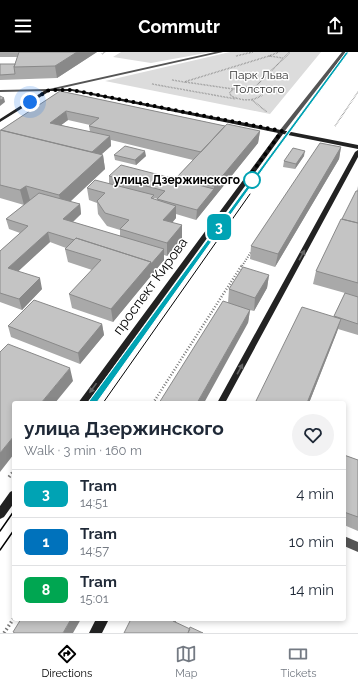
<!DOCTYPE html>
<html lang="en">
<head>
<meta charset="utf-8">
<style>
	:root { --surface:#fff; --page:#f2f2f3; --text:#1f2937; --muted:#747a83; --line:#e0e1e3; --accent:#000 }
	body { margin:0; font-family:Raleway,sans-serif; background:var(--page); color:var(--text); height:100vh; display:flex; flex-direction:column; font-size:15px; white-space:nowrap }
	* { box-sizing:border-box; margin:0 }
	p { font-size:13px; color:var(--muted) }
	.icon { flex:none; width:22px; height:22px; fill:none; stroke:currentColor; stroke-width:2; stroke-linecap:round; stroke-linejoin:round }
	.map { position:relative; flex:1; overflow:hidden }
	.panel { position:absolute; left:12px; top:349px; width:334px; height:220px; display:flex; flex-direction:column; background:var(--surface); border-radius:4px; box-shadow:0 2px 6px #0003 }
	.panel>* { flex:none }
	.badge { padding:0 8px; border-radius:6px; font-size:14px; line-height:26px }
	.you { position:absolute; width:20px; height:20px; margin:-10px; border:3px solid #fff; border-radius:50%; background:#1a73e8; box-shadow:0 0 0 6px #1a73e833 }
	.map>.badge { position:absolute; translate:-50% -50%; box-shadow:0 0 0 2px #fff }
	.round { display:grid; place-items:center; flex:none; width:42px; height:42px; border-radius:21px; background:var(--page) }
	.overview { display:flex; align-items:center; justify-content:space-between; height:68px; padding:0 12px }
	h1 { font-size:19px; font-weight:700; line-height:30px }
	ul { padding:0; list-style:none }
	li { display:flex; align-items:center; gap:12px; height:48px; padding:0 12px; border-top:1px solid var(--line) }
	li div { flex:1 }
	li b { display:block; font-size:15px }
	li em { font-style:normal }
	li .badge { min-width:44px; font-weight:700; text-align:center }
	header { display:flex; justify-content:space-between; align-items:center; height:52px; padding:0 12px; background:var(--accent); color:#fff; font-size:18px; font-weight:700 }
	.tab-bar { display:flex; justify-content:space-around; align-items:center; height:56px; border-top:1px solid var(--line); background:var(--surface); font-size:11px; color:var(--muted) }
	.tab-bar a { display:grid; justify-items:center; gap:2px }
	.tab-bar .selected { color:var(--accent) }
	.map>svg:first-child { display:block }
	.green { fill:#dcdcdc }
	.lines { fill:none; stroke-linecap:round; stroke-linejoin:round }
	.path-far3 { stroke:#777; stroke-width:1.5; stroke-dasharray:0.5 1; stroke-linecap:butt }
	.path-far2 { stroke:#777; stroke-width:2; stroke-dasharray:1 1.5; stroke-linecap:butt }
	.path-far1 { stroke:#777; stroke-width:2.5; stroke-dasharray:1 2; stroke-linecap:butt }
	.path { stroke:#777; stroke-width:3.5; stroke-dasharray:1.5 2.5; stroke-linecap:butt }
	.lane { fill:#555; fill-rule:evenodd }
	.street { fill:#555; fill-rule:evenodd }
	.secondary { fill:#222; fill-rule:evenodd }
	.tram-far1 { stroke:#000; stroke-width:1 }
	.tram { stroke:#000; stroke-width:1.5 }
	.wall { fill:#a9a9a9; fill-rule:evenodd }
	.shaded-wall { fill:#898989 }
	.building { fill:#c4c4c4; stroke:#898989 }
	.oneway { fill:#646464 }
	.line { fill:#00a3b4; stroke:#fff }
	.walk { stroke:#000; stroke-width:4; stroke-dasharray:0 7.2 }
	.stop-dot { fill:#fff; stroke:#00a3b4; stroke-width:2 }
	.labels { text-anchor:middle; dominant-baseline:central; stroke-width:3; stroke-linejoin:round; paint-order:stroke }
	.far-park-label { font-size:12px; fill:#333; stroke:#fff }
	.far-stop-label { font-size:12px; font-weight:bold; fill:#000; stroke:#fff; text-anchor:end }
	.street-label { font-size:14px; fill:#000; stroke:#fff }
</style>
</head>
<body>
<header><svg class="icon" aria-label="menu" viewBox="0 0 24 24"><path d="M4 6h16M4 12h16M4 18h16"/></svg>Commutr<svg class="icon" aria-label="share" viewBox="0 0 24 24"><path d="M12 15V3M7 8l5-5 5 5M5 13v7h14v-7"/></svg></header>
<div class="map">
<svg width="358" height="581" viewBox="0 0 358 581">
	<rect width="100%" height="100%" fill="#fff"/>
	<path class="green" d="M121 0H211L151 11 113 5Z
		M230 0H321L270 62 105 29Z"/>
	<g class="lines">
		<path class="path-far3" d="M102 2 105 0
			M236 4 253 0
			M269 4 279 0
			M172 28 184 30 269 4 283 6
			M185 30 233 37
			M152 32 236 47
			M239 35 255 36 263 42C254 50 242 49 231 44L230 41 233 37Z
			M254 36 290 0
			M252 48 267 60
			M335 74 358 40"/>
		<path class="path-far2" d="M242 214 251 200"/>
		<path class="path-far1" d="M153 351 242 213"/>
		<path class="path" d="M9 425 14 419
			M4 581 14 566"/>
		<path class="lane" d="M344 484 358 490V500L344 494Z"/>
		<path class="street" d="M215 0H223L49 39 0 40V38L49 37Z
			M342 0H346L284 80H280V78Z"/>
		<path class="secondary" d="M47 37H72L358 93V97L283 82 87 351H78L278 81 72 39H50L0 70V67Z
			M358 98V105L225 351H217L355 100Z
			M14 438V451L4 465 0 467V454L10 440Z
			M96 567H109L102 581H89Z"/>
		<path class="tram-far1" d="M92 351 267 108 347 0
			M103 351 250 142"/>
		<path class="tram" d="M0 479 14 459
			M0 498 14 478"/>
	</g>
	<path class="wall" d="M0 0H97L57 26 0 28V12H15L17 5H0Z
		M60 39 225 74 260 79 258 91 196 168 176 162V166L172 171 182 173V186L167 204 164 203V208L113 270 72 256 69 242 92 218 68 210 65 197 66 196 50 190 18 219 42 237 22 258 0 250V199L20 181 9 177 6 167 30 148 24 153 0 146V78H1ZM68 68 90 73 89 74 90 80 61 73ZM111 88 193 108 177 125V128L109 124V131L87 136 89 148 97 151 98 162 107 174 120 178V184L73 170 81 162 80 152 70 150 105 117 103 103H101L111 94ZM154 146 158 147 157 148 154 147Z
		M341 95 339 107 275 215 250 207 251 194Z
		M114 103 146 104 136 113 115 108Z
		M304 104 295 117 283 115 284 109Z
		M358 134V283L338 277 309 351H256V349L334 264 345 241 313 232 316 219 357 139Z
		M269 223 267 236 254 259 250 258 248 271 228 251 229 237Z
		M102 272 104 283 80 312 11 285 8 274Z
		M344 403 358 408V479L344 473Z"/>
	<path class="shaded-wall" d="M77 0H97L57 26 55 14Z
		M4 46 5 50 0 54V48Z
		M66 59 68 68 52 80 50 71Z
		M260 79 258 91 196 168 197 158 214 137V134Z
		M110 84 111 94 89 113 88 104Z
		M341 95 339 107 275 215 278 202Z
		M145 99 146 104 136 113 135 108Z
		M305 99 304 104 295 117 296 112Z
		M103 103 105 117 62 157 59 143Z
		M26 134 30 148 24 153 20 138Z
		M80 152 81 162 65 177 63 167Z
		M176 154V166L163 181V168Z
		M182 173V186L167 204V191Z
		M48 180 50 190 11 226 8 216Z
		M164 197V208L113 270 111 257 151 210Z
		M269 223 267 236 254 259 255 246Z
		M40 226 42 237 22 258 19 247Z
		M250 258 248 271 204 351H197Z
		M341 267 337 280 309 351H307Z
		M102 272 104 283 80 312 78 301Z
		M70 316 73 329 55 351H41Z
		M14 384V402L0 420V401Z
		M71 567H81L73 581H63Z
		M174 567H177L173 576V569Z"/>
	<path class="building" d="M19 0H77L55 14 14 15Z
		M0 12H15L14 15 15 22 0 23Z
		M60 39 225 74 201 100 89 74 99 66 66 59 50 71 110 84 92 100 1 78Z
		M0 44 4 46 0 48Z
		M227 72 260 79 214 134 177 125Z
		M0 78 103 103 59 143 26 134 20 138 0 133Z
		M320 91 341 95 278 202 251 194Z
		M125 94 145 99 135 108 114 103Z
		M293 96 305 99 296 112 284 109Z
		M121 113 214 137 197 158 157 147 165 139 109 124Z
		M95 128 154 143 151 146 176 154 163 168 182 173 167 191 120 177 129 168 105 161 97 149 105 141 87 136Z
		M356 139H358V171L342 167Z
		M39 141 80 152 63 167 164 197 151 212V210L76 186 74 188 48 180 8 216 40 226 19 247 0 241V199L28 174 6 167Z
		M341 167 358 171V231L316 219Z
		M76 186 151 210 111 257 69 242 101 208 65 197Z
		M243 215 269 223 255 246 229 237Z
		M345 241 358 245V272L334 264Z
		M34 248 102 272 78 301 8 274Z
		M223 249 250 258 197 351H159Z
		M302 255 341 267 307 351H262L256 349Z
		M8 292 70 316 41 351H14V384L0 401V300Z
		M344 403 358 408V465L344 460Z
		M21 567H71L63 581H15L13 580Z
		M131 567H174L173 569 190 577 188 581H124Z
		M190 575 203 581H188Z"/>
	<defs><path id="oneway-solid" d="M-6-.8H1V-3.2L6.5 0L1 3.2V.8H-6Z"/></defs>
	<g class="oneway">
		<use href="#oneway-solid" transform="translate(302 203) rotate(-61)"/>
		<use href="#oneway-solid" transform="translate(240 317) rotate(-61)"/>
		<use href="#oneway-solid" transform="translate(93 336) rotate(126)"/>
	</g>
	<path class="line" d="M346 0H349L269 109 95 353H89L88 351 89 349Z"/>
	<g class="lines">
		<path class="walk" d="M30 50 49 38H72L282 79 246 129 252 128"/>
	</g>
	<circle class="stop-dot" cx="252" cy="128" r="8"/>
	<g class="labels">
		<g class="far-park-label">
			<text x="259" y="23">Парк Льва<tspan x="259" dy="14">Толстого</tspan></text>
		</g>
		<g class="far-stop-label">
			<text x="240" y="128">улица Дзержинского</text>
		</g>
		<g class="street-label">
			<text transform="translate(150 234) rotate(-54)">проспект Кирова</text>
		</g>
	</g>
</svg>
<div class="you" style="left:30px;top:50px"></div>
<b class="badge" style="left:219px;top:175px;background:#00a3b4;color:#fff">3</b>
<section class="panel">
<div class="overview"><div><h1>улица Дзержинского</h1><p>Walk · 3 min · 160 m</p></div><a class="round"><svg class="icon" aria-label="heart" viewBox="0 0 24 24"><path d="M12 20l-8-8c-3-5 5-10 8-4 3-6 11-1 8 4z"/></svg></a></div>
<ul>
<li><span class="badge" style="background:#00a3b4;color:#fff">3</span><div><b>Tram</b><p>14:51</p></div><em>4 min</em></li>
<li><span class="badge" style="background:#0072bc;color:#fff">1</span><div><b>Tram</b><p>14:57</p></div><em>10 min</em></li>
<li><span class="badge" style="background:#00a651;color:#fff">8</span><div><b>Tram</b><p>15:01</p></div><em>14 min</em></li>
</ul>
</section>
</div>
<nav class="tab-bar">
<a class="selected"><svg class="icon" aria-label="directions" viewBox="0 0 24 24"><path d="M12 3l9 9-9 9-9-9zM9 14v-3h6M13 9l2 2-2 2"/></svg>Directions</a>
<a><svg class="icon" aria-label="map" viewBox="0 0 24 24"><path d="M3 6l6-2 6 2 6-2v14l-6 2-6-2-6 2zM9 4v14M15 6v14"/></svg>Map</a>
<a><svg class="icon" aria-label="tickets" viewBox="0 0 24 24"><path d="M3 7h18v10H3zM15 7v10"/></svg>Tickets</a>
</nav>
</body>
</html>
